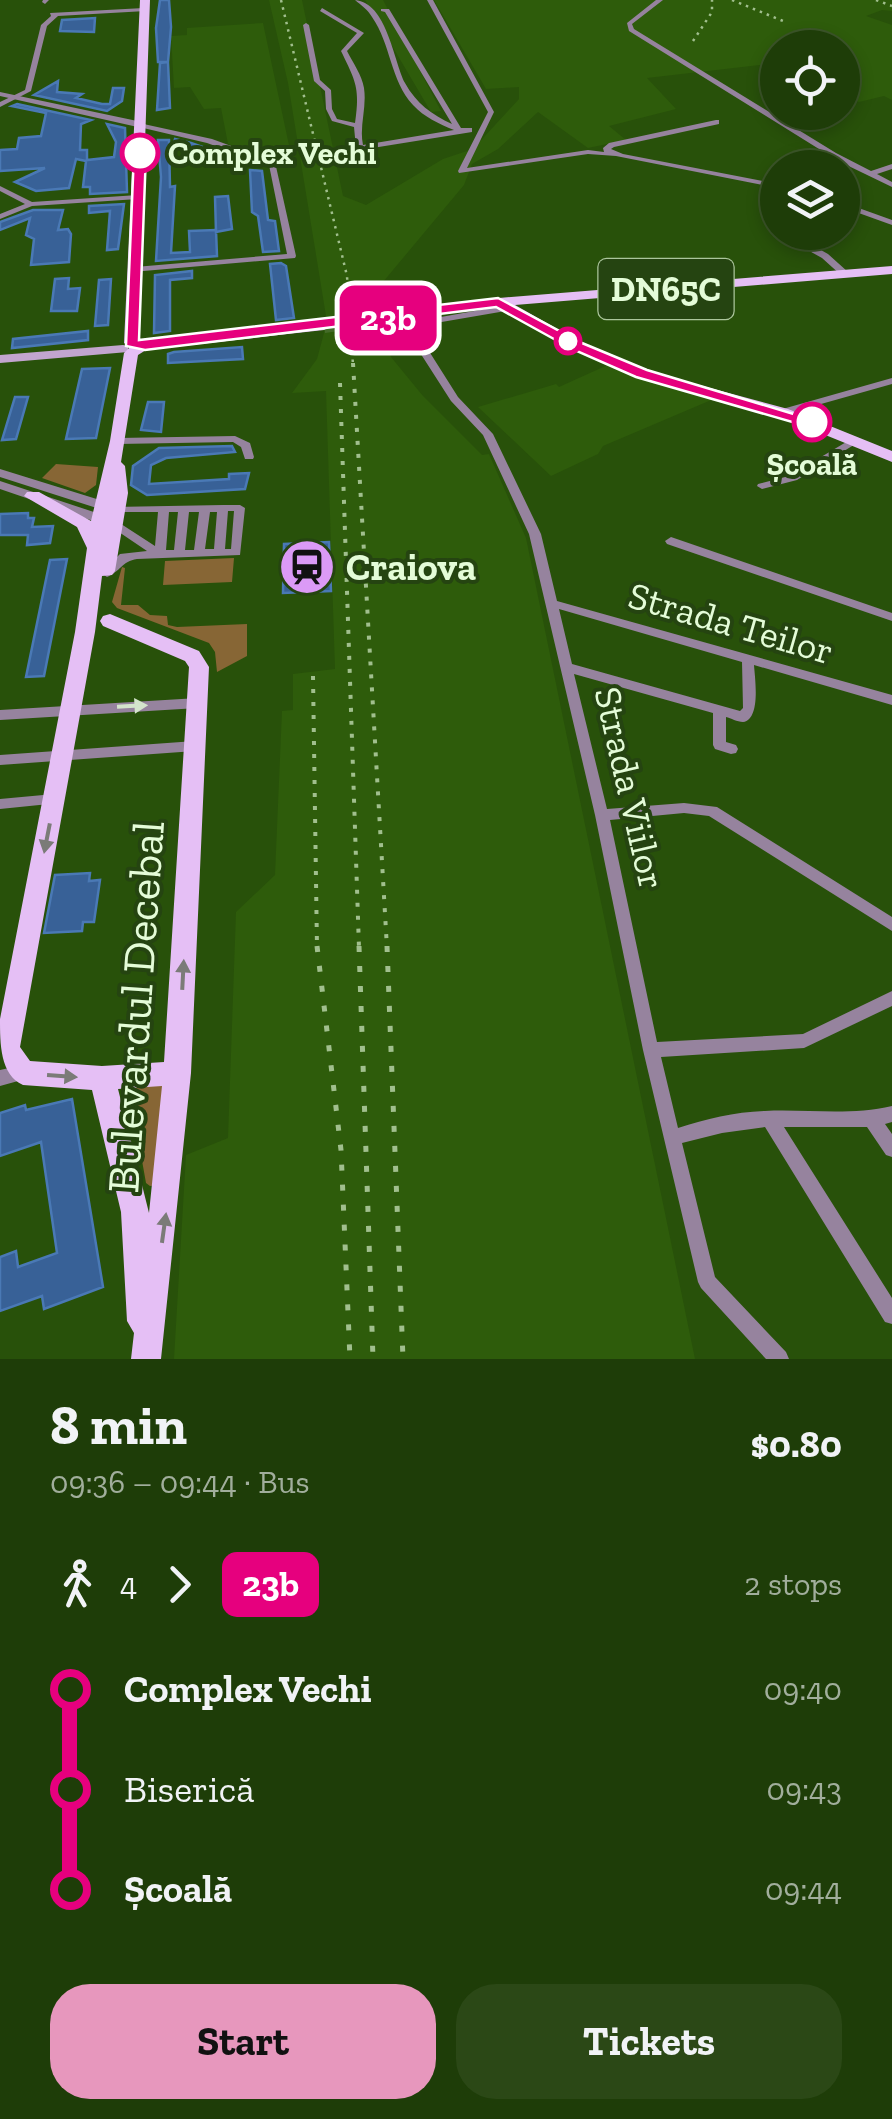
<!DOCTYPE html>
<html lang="en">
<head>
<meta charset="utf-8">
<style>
	:root { --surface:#1e3d08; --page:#2b4816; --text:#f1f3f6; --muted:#a1ae9c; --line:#3c5629; --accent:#e797bd }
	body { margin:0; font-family:"Zilla Slab",serif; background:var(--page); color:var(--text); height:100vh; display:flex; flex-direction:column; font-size:38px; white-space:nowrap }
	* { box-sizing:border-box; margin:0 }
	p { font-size:32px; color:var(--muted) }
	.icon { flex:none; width:55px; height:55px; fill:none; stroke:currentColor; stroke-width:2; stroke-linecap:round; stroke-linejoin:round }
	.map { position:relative; height:1359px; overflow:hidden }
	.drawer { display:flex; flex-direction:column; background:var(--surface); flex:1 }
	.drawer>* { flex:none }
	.badge { padding:0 20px; border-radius:15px; font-size:35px; line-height:65px }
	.fabs { position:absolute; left:760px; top:30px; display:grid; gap:20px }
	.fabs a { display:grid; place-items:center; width:100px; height:100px; border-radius:50%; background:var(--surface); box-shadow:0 5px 15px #0003,0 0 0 2px var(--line); font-size:50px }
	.map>.badge { position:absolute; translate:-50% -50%; box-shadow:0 0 0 5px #fff }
	.legs { display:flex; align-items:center; gap:15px; height:110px; padding:0 50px; font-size:32px }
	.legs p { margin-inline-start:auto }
	.headline { display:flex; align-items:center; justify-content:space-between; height:170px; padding:0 50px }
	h1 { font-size:55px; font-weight:800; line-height:75px }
	.action { display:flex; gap:20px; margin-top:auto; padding:20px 50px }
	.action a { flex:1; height:115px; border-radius:40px; background:var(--accent); color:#111; font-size:40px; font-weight:800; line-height:115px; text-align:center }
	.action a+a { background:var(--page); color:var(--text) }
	ul { padding:0 50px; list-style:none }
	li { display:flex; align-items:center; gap:35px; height:100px; font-size:38px }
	li i { display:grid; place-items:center; width:15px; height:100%; margin:0 12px; background:currentColor }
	li i::after { content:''; width:25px; height:25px; margin:-12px; border:8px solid; border-radius:50%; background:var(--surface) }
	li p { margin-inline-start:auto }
	li:first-child i { background:linear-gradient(#0000 50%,currentColor 0) }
	li:last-child i { background:linear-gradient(currentColor 50%,#0000 0) }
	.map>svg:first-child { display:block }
	.built { fill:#2e5c0b }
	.green { fill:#876635 }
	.building { fill:#386197; stroke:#4a79b5; stroke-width:2.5 }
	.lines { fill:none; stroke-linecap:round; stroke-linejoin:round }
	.primary-tunnel { stroke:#446b29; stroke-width:14; stroke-dasharray:14 6; stroke-linecap:butt }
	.minor { fill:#96839e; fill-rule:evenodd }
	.tertiary { fill:#96839e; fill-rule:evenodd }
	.secondary { fill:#c2a5cf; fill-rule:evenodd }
	.primary { fill:#e5bff5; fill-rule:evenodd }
	.rail-far2 { stroke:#a1bf8e; stroke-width:2.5; stroke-dasharray:2.5 5; stroke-linecap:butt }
	.rail-far1 { stroke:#a1bf8e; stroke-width:4; stroke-dasharray:4 9; stroke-linecap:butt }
	.rail { stroke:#a1bf8e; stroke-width:5; stroke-dasharray:6 14; stroke-linecap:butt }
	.oneway { fill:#d4e4cc }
	.oneway2 { fill:#7b7b78 }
	.line-1 { fill:#e6007e; stroke:#fff; stroke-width:2.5 }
	.stop-1-dot { fill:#fff; stroke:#e6007e; stroke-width:5 }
	.labels { text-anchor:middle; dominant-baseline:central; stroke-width:8; stroke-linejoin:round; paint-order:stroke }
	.far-stop-label { font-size:32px; font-weight:bold; fill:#e4fcd8; stroke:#254411; text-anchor:start }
	.shield { fill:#254411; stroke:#abc59c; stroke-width:2.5 }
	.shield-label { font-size:35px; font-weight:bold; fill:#e4fcd8 }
	.poi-label { font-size:38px; font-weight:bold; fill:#e4fcd8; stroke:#254411; text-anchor:start }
	.street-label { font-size:38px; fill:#e4fcd8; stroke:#254411 }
	.near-street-label { font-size:45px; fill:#e4fcd8; stroke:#254411 }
</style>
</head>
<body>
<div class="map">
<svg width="892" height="1359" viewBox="0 0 892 1359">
	<rect width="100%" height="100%" fill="#28510a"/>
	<path class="built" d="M269 0H302L343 196 366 205 443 159 473 149 519 99V87L486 89 434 0H892V11L882 10 866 16 892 25V100L884 96 859 102 843 94 842 48H778L777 63 647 78 676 109 609 126 626 140 588 148 538 112 498 149 472 164 464 185 373 294 391 357 423 396 482 455 489 454 526 538 695 1359H174L186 1155 228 1138 236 912 275 875 282 711 293 710V674L335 669 326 391 292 393 317 359 327 322 288 83Z
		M365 0H383L441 111 431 112Z
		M263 23 293 164 228 144 221 108 204 109 190 87 174 88 171 36 187 35V28Z
		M612 363 654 382 716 398 603 446 598 454 551 476 478 407 556 384 559 387Z"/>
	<path class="green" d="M56 464 98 467 96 485 85 493 42 478Z
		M234 558 232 582 163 585 165 561Z
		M122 567 125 568 121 605H138L150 615 167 616 168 625 177 627 247 624V656L217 672 215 652 209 643 117 608 112 602Z
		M168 1080 157 1185 150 1186 146 1183 128 1082Z"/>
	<path class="building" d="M160 0H169L171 27 168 62H158L156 28Z
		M95 18 94 32 60 31 62 20Z
		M168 62 170 108 157 110 160 63Z
		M58 81 57 92 82 94 76 98 102 104H110L113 88H124L122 101 107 111 34 95Z
		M17 104 91 120 81 124 80 150H87V160L114 157 116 142 107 124 125 128 127 192 90 194V187H83L86 161 76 159 69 188 36 191 15 182 45 168 0 171V150L17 149 19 138 41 136 46 113 12 106Z
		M175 139 191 143 246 162 236 167 173 146Z
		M158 140H169L170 187 175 186 171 253 190 252 189 231 216 230 217 256 156 261 161 177Z
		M250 170 262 171 268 220 275 221 279 251 263 252 258 216 252 212Z
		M228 196 232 229 216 232 215 197Z
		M124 204 118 249 107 250 110 211 89 213V206Z
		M33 210H63L58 230 68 229 71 234 69 262 31 265 34 239 26 235 30 218 0 230V222Z
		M281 263 286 266 294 318 276 320 270 264Z
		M192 271V278L170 280V331L154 333 155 275Z
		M69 278 68 289 80 288 77 311H51L55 279Z
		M111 279 108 325 95 326 99 280Z
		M88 331V340L12 348 13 339Z
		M242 347 243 359 168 363V354L174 352Z
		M110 368 96 438 66 439 82 369Z
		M15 397H28L16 439 2 440Z
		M148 402H164L161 432 141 430Z
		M232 446 235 452 166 458 151 465 149 484 229 479V474L249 473 245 489 147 495 131 485 133 466 159 448Z
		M28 513V518H34L32 527 53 526 50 543 27 545 28 535H0V514Z
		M329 542 331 591 283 593 284 544Z
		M67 559 44 676 26 677 50 560Z
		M90 873 89 881 100 880 94 922H83L82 931 44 933 55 875Z
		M72 1099 103 1287 44 1309 42 1296 0 1311V1257L16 1251 18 1267 57 1253 41 1142 0 1156V1113L25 1105 26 1110Z"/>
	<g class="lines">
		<path class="primary-tunnel" d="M324 326 380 318"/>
		<path class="minor" d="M43 0H49L45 4 42 2Z
			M355 0C387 3 393 59 405 83 416 103 432 115 452 124L385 12 381 11V9H389L461 128H472V132L360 150 356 148 354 127 332 121 326 109 325 91 314 81 303 25 306 23 309 25 320 80 331 90 332 109 337 119 355 123C360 88 356 82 341 51L357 33 320 11 322 8 364 33 347 51C353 63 362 75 364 88 367 108 359 126 363 145L454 130C439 124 424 117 413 105 390 80 391 44 372 17 368 10 361 5 355 0Z
			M427 0H433L494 112 467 168 588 150 604 152 603 148 609 143 716 120H719V124L614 147 611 149 623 154 778 184V188L616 156 588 154 459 173 458 171 488 112Z
			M656 0H663L632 24 634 29 836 153 871 171 892 164V169L877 174 892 182V187L832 158 800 168H787L827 154 629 31 627 23Z
			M144 8 146 11 58 16 47 26 31 91 0 107V102L25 90 41 25 51 16 50 13Z
			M139 123 212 139 275 162 296 256 295 258 132 272V268L135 267 287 254 269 165 207 143 139 127Z
			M0 186 32 202 138 195 142 197 138 199 32 206 0 219V214L25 204 0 191Z
			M842 202 892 220V225L842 207Z
			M791 232C803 232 812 231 821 240L817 242 802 234 796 236 828 254 848 272V276H842L822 258 786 238V234Z
			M508 305 512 308 511 310 430 324 420 331 427 348 458 397 493 434 541 534 557 601 892 695V705L754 665C755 679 761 719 743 722 737 722 731 718 726 717V742L736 745 738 749 736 753 731 754 715 749 713 745V713L574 674 607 809 684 803 717 807 892 917V931L709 816 684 813 610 820 657 1042 803 1034 892 991V1006L804 1048 661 1057 678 1128C706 1119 735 1112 765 1111 807 1109 850 1116 892 1106V1122L885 1124 892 1134V1157L886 1155 867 1127H784L892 1298V1324L885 1322 765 1127 722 1133 682 1143 715 1277 786 1352 789 1359H766L701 1288 698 1282 643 1050 595 815 529 534 483 435 451 401 417 348 410 330 424 320ZM559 609 742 662 743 708 740 711 572 664Z
			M892 378V384L782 415 777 412 779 410Z
			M235 436 250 443 254 457 253 459H245L241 447 233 442 118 444 113 441 118 438Z
			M853 438 858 441 857 443 797 480 762 489 757 486 758 484 789 476Z
			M223 505H240L245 508 240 555 137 559C122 561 120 572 107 577L101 573 120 554 147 551 110 526 109 524 110 522H118L155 546 158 512H117L112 509 113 507ZM228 511H234L231 549H225ZM169 512H178L174 550H166ZM189 512H199L194 550H185ZM210 512H217L214 549H205Z
			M671 537 892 613V621L667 544 665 541Z
			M198 698 204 703 198 708 0 720V710Z
			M195 741 200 742 202 746 200 750 195 751 0 765V755Z
			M54 794 59 795 61 799 59 803 0 809V799Z
			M23 1065 29 1068 31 1073 29 1078 0 1086V1070Z"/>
		<path class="tertiary" d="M0 92 142 122 146 125 142 128 0 96Z
			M0 469 116 505 117 508 116 511H106L0 477Z
			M0 481 115 519 117 522 110 526 105 525 0 489Z"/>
		<path class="secondary" d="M123 345 128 346V352L0 363V355Z"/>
		<path class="primary" d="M140 0H150L138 342 324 322 331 326 324 330 146 350 138 355 121 462 125 466 128 493 115 571 112 575 102 576 95 632 20 1047 30 1061 102 1066 164 1062 189 667 185 661 103 626 100 621 103 616 110 614 199 651 209 667 191 1073 161 1359H131L134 1333 127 1321 121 1212 92 1090 23 1085C0 1075 0 1043 0 1019L75 632 87 548 77 527 24 496 27 492H39L91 521 110 441 124 353 130 347 124 343ZM162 1086 149 1213 118 1089Z
			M892 266V274L515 305 582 343 647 371 788 409 892 451V462L776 415 637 377 572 349 497 307 380 322 373 318 380 314 499 298Z"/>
		<path class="rail-far2" d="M281 0 347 276 353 365
			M732 0 783 21
			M876 0 892 6
			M693 41 712 12V0"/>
		<path class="rail-far1" d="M353 363 387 948
			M340 383 359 948
			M313 676 317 948"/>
		<path class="rail" d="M317 946 341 1150 350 1359
			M359 946 373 1359
			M387 946 403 1359"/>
	</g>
	<defs><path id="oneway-solid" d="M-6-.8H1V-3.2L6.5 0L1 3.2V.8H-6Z" transform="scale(2.5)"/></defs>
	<use class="oneway" href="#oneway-solid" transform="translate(132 706) rotate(-3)"/>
	<g class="oneway2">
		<use href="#oneway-solid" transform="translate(47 838) rotate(101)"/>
		<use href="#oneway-solid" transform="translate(183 975) rotate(-87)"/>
		<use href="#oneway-solid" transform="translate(62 1076) rotate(4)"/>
		<use href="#oneway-solid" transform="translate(164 1228) rotate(-82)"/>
	</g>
	<path class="line-1" d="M140 150 146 153 139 340 498 298 582 343 647 370 820 422 806 426 636 377 572 349 496 307 145 350 126 346 134 153Z"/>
	<defs>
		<g id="station-disc" transform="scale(2.875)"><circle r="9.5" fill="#db9af6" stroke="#254411"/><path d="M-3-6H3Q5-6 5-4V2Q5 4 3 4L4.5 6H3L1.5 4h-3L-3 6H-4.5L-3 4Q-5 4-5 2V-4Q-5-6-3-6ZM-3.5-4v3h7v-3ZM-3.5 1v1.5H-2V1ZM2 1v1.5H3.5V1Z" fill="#111"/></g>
	</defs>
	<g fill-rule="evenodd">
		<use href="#station-disc" x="307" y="567"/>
	</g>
	<g class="stop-1-dot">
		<circle cx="140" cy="153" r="18"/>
		<circle cx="568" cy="341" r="12"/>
		<circle cx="812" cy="422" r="18"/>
	</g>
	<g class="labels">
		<g class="far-stop-label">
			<text x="168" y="153">Complex Vechi</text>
			<text x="812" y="464" text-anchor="middle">Școală</text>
		</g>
		<rect class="shield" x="598.5" y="259" width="135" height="60" rx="8"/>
		<g class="shield-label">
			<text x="666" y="289">DN65C</text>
		</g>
		<g class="poi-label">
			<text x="346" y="567">Craiova</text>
		</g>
		<g class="street-label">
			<text transform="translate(731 623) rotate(16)">Strada Teilor</text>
			<text transform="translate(630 788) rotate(77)">Strada Viilor</text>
		</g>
		<g class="near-street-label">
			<text transform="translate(136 1007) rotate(-86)">Bulevardul Decebal</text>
		</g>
	</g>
</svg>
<div class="fabs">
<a><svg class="icon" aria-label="locate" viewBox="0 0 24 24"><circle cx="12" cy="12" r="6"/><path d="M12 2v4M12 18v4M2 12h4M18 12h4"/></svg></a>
<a><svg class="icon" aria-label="layers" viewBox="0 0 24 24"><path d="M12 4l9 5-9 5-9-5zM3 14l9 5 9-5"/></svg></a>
</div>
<b class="badge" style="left:388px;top:318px;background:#e6007e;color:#fff">23b</b>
</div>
<section class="drawer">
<div class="headline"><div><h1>8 min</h1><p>09:36 – 09:44 · Bus</p></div><b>$0.80</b></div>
<div class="legs"><svg class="icon" aria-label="walk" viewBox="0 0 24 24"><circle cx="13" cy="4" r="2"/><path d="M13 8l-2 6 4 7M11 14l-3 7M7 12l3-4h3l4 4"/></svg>4<svg class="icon" aria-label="forward" viewBox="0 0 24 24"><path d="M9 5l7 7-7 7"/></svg><b class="badge" style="background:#e6007e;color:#fff">23b</b><p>2 stops</p></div>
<ul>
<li><i style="color:#e6007e"></i><b>Complex Vechi</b><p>09:40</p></li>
<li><i style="color:#e6007e"></i><span>Biserică</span><p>09:43</p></li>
<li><i style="color:#e6007e"></i><b>Școală</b><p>09:44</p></li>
</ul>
<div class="action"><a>Start</a><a>Tickets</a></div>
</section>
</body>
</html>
